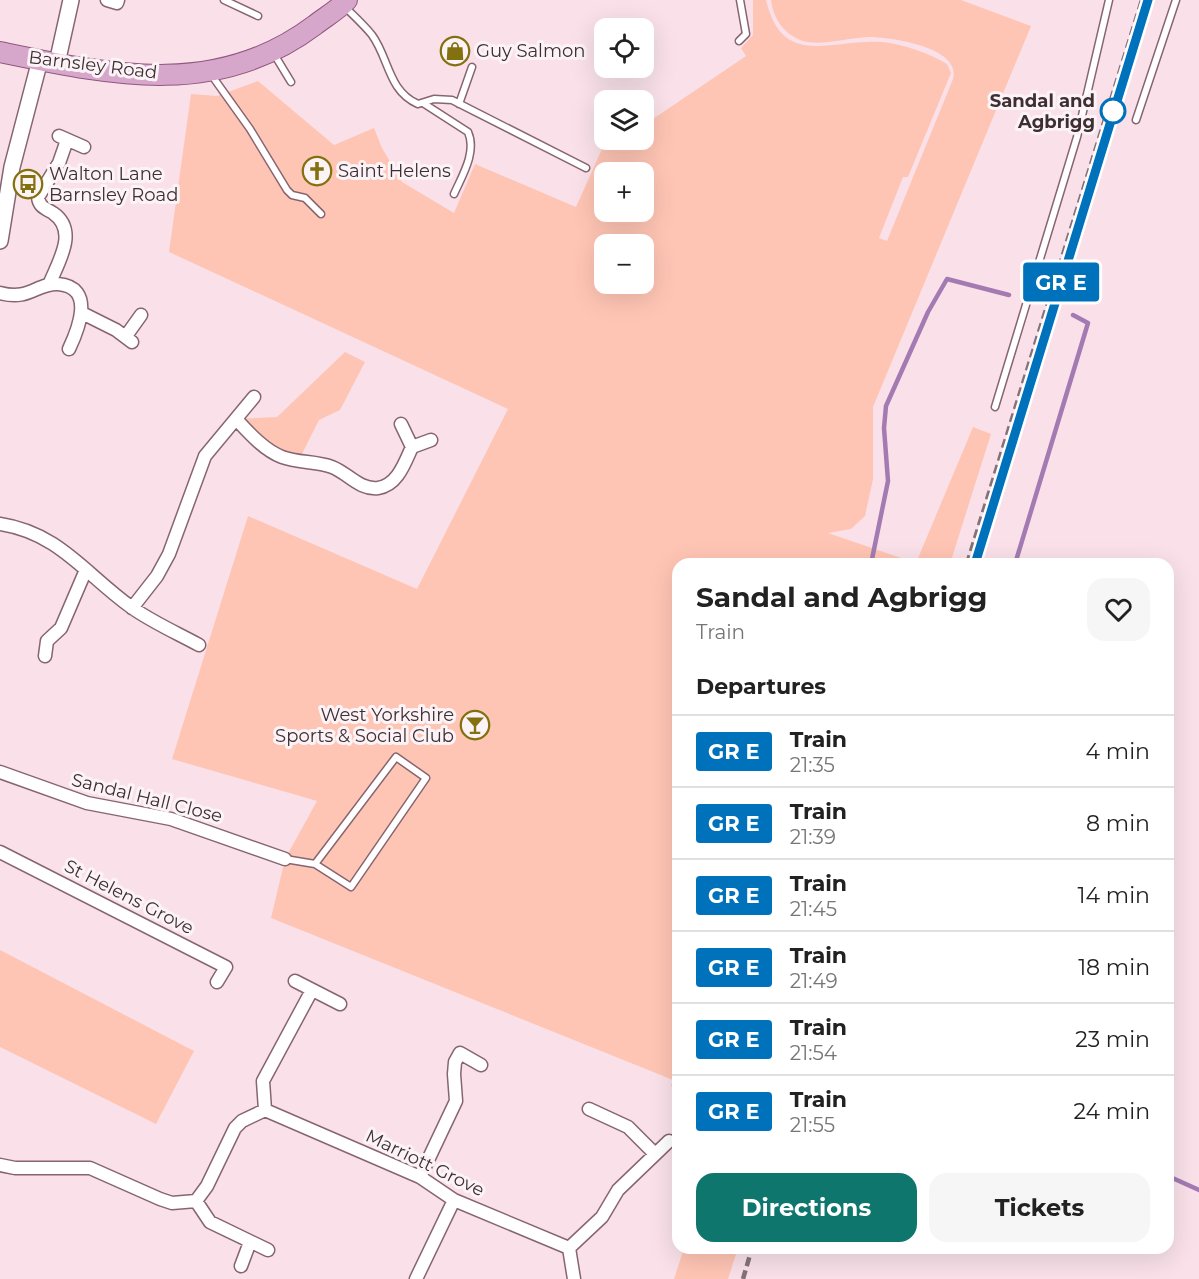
<!DOCTYPE html>
<html lang="en">
<head>
<meta charset="utf-8">
<style>
	:root { --surface:#fff; --page:#f6f6f6; --text:#222; --muted:#767676; --line:#e0e0e0; --accent:#0f766e }
	body { margin:0; font-family:Montserrat,sans-serif; background:var(--page); color:var(--text); height:100vh; display:flex; flex-direction:column; font-size:22px; white-space:nowrap }
	* { box-sizing:border-box; margin:0 }
	p { font-size:20px; color:var(--muted) }
	.icon { flex:none; width:33px; height:33px; fill:none; stroke:currentColor; stroke-width:2; stroke-linecap:round; stroke-linejoin:round }
	.map { position:relative; flex:1; overflow:hidden }
	.drawer { position:absolute; left:672px; top:558px; width:502px; height:696px; display:flex; flex-direction:column; background:var(--surface); border-radius:18px; box-shadow:0 6px 24px #0002 }
	.drawer>* { flex:none }
	.badge { padding:0 12px; border-radius:4px; font-size:21px; line-height:39px }
	.controls { position:absolute; left:594px; top:18px; display:grid; gap:12px }
	.controls a { display:grid; place-items:center; width:60px; height:60px; border-radius:12px; background:var(--surface); box-shadow:0 6px 24px #0002; font-size:30px }
	.map>.badge { position:absolute; translate:-50% -50%; box-shadow:0 0 0 3px #fff }
	h2 { padding:0 24px; font-size:22px; line-height:54px }
	.round { display:grid; place-items:center; flex:none; width:63px; height:63px; border-radius:18px; background:var(--page) }
	.head { display:flex; align-items:center; justify-content:space-between; height:102px; padding:0 24px }
	h1 { font-size:28px; font-weight:700; line-height:45px }
	.primary-button { display:flex; gap:12px; margin-top:auto; padding:12px 24px }
	.primary-button a { flex:1; height:69px; border-radius:18px; background:var(--accent); color:#fff; font-size:24px; font-weight:700; line-height:69px; text-align:center }
	.primary-button a+a { background:var(--page); color:var(--text) }
	ul { padding:0; list-style:none }
	li { display:flex; align-items:center; gap:18px; height:72px; padding:0 24px; border-top:2px solid var(--line) }
	li div { flex:1 }
	li b { display:block; font-size:22px }
	li em { font-style:normal }
	li .badge { min-width:66px; font-weight:700; text-align:center }
	.map>svg:first-child { display:block }
	.green { fill:#ffc5b4; fill-rule:evenodd }
	.lines { fill:none; stroke-linecap:round; stroke-linejoin:round }
	.stream { stroke:#a37bb2; stroke-width:4.5 }
	.service-casing { stroke:#876570; stroke-width:9 }
	.minor-casing { stroke:#876570; stroke-width:15 }
	.tertiary-casing { stroke:#876570; stroke-width:18 }
	.primary-casing { stroke:#905780; stroke-width:22 }
	.service { stroke:#fff; stroke-width:6 }
	.minor { stroke:#fff; stroke-width:12 }
	.tertiary { stroke:#fff; stroke-width:15 }
	.primary { stroke:#d7a7cb; stroke-width:20 }
	.rail { stroke:#847278; stroke-width:4.5; stroke-dasharray:9 4.5; stroke-linecap:butt }
	.line-casing { stroke:#fff; stroke-width:14 }
	.line { stroke:#0072bc; stroke-width:9 }
	.stop-dot { fill:#fff; stroke:#0072bc; stroke-width:3 }
	.labels { text-anchor:middle; dominant-baseline:central; stroke-width:6; stroke-linejoin:round; paint-order:stroke }
	.poi-label { font-size:18px; fill:#3e2f34; stroke:#fcf3f6; text-anchor:start }
	.street-label { font-size:18px; fill:#3e2f34; stroke:#fcf3f6 }
	.stop-label { font-size:18px; font-weight:bold; fill:#3e2f34; stroke:#fcf3f6; text-anchor:end }
</style>
</head>
<body>
<div class="map">
<svg width="1199" height="1279" viewBox="0 0 1199 1279">
	<rect width="100%" height="100%" fill="#fae1e9"/>
	<path class="green" d="M753 0H766C783 70 831 38 882 42 903 44 929 53 947 64L951 73 908 177H903L879 238 887 241 953 79C962 47 890 37 868 37 848 38 822 46 803 41 785 35 773 19 771 0H961L1031 26 873 407V479L865 516 851 529 828 533 916 563 973 427 991 434 950 564H678V1082L271 918 285 859 317 801 172 759 248 516 417 589 508 409 169 252 191 94 217 96 258 81 334 145 374 128 382 148 402 182 454 213 475 164 576 207 606 140H644V125L746 56 741 48 753 35ZM604 172H644V212H604ZM604 244H644V284H604Z
		M345 352 365 362 340 410 319 420 299 460 282 457 236 419 277 417Z
		M0 950 194 1051 156 1124 0 1047Z
		M684 1248H738L728 1279H674Z"/>
	<g class="lines">
		<path class="stream" d="M871 564 888 481 884 428 886 406 928 312 947 279 1009 295
			M1015 564 1088 323 1073 315
			M674 1085 678 1087
			M1168 1176 1199 1190"/>
		<g class="service-casing">
			<path id="service" d="M224 0 258 16
				M345 7C354 16 364 25 372 35 389 58 388 91 418 104L434 99 452 100 586 168
				M739 41 746 34 740 0
				M274 54 291 82
				M210 73 250 129 287 190 292 195 305 198 321 214
				M423 103 468 132C477 152 462 176 454 194
				M459 104 472 67
				M1136 120 1176 0
				M995 407 1077 137 1109 0
				M285 859 315 864 396 757 426 778 351 887 315 864"/>
		</g>
		<g class="minor-casing">
			<path id="minor" d="M107 0 117 3 118 0
				M59 136 84 147
				M49 285C58 262 79 231 53 213 45 208 39 207 38 197L59 163 67 140
				M0 293C30 301 36 283 58 284 96 287 78 330 69 349
				M82 313 116 330 132 342
				M126 336 141 315
				M236 419C249 433 264 450 282 457 298 463 316 461 332 467 348 473 359 490 378 488 398 485 405 462 412 447
				M401 424 412 447 431 440
				M0 524C59 533 85 574 131 607 152 622 177 633 199 645
				M132 608 157 576 169 554 205 456 254 397
				M45 656 47 641 61 628 85 572
				M0 772 87 803 171 819 285 859
				M0 852 226 967 217 982
				M295 981 340 1004
				M589 1109 628 1127 654 1153
				M265 1110 263 1081 312 990
				M0 1165 15 1168H90L160 1199 172 1203 196 1201 207 1186 235 1128 242 1121 265 1110 420 1177 454 1200 569 1248
				M420 1177 456 1101 454 1074 455 1062 460 1053 481 1065
				M196 1201 210 1222 268 1250
				M569 1248 602 1217 618 1190 669 1141
				M569 1248 574 1279
				M241 1266 250 1242
				M416 1279 454 1200"/>
		</g>
		<g class="tertiary-casing">
			<path id="tertiary" d="M57 63 71 0
				M0 241 12 167 40 60"/>
		</g>
		<g class="primary-casing">
			<path id="primary" d="M0 52C111 75 217 99 315 25 325 17 338 10 347 0"/>
		</g>
		<use href="#service" class="service"/>
		<use href="#minor" class="minor"/>
		<use href="#tertiary" class="tertiary"/>
		<use href="#primary" class="primary"/>
		<path class="rail" d="M967 564 1142 0
			M743 1279 752 1248"/>
	</g>
	<g class="lines">
		<g class="line-casing">
			<path id="line" d="M975 564 1148 0"/>
		</g>
		<use href="#line" class="line"/>
	</g>
	<defs>
		<g id="shop-ring" transform="scale(1.5)"><circle r="9.5" fill="#fcf3f6" stroke="#83700f" stroke-width="1.5"/><path d="M-5-2.5h2.3a2.7 3.5 0 0 1 5.4 0H5L5.5 6h-11ZM-1.5-2.5h3a1.5 2.3 0 0 0-3 0Z" fill="#83700f"/></g>
		<g id="church-ring" transform="scale(1.5)"><circle r="9.5" fill="#fcf3f6" stroke="#83700f" stroke-width="1.5"/><path d="M-1.2-6h2.4v3.5h3.3v2.4h-3.3V6h-2.4V-.1h-3.3v-2.4h3.3Z" fill="#83700f"/></g>
		<g id="bus-ring" transform="scale(1.5)"><circle r="9.5" fill="#fcf3f6" stroke="#83700f" stroke-width="1.5"/><path d="M-5-6H5V4H4V6H2V4H-2V6H-4V4H-5ZM-3.5-4V0h7V-4ZM-3.5 1.2v1.5H-2V1.2ZM2 1.2v1.5H3.5V1.2Z" fill="#83700f"/></g>
		<g id="bar-ring" transform="scale(1.5)"><circle r="9.5" fill="#fcf3f6" stroke="#83700f" stroke-width="1.5"/><path d="M-6-5H6L.8 .8V4.5H3.5V6h-7V4.5H-.8V.8Z" fill="#83700f"/></g>
	</defs>
	<g fill-rule="evenodd">
		<use href="#shop-ring" x="455" y="51"/>
		<use href="#church-ring" x="317" y="171"/>
		<use href="#bus-ring" x="28" y="184"/>
		<use href="#bar-ring" x="475" y="725"/>
	</g>
	<circle class="stop-dot" cx="1113" cy="111" r="12"/>
	<g class="labels">
		<g class="poi-label">
			<text x="476" y="51">Guy Salmon</text>
			<text x="338" y="171">Saint Helens</text>
			<text x="49" y="174">Walton Lane<tspan x="49" dy="21">Barnsley Road</tspan></text>
			<text x="454" y="715" text-anchor="end">West Yorkshire<tspan x="454" dy="21">Sports &amp; Social Club</tspan></text>
		</g>
		<g class="street-label">
			<text transform="translate(93 65) rotate(7)">Barnsley Road</text>
			<text transform="translate(147 798) rotate(14)">Sandal Hall Close</text>
			<text transform="translate(129 897) rotate(27)">St Helens Grove</text>
			<text transform="translate(425 1163) rotate(26)">Marriott Grove</text>
		</g>
		<g class="stop-label">
			<text x="1095" y="101">Sandal and<tspan x="1095" dy="21">Agbrigg</tspan></text>
		</g>
	</g>
</svg>
<div class="controls">
<a><svg class="icon" aria-label="locate" viewBox="0 0 24 24"><circle cx="12" cy="12" r="6"/><path d="M12 2v4M12 18v4M2 12h4M18 12h4"/></svg></a>
<a><svg class="icon" aria-label="layers" viewBox="0 0 24 24"><path d="M12 4l9 5-9 5-9-5zM3 14l9 5 9-5"/></svg></a>
<a>+</a>
<a>−</a>
</div>
<b class="badge" style="left:1061px;top:282px;background:#0072bc;color:#fff">GR E</b>
<section class="drawer">
<div class="head"><div><h1>Sandal and Agbrigg</h1><p>Train</p></div><a class="round"><svg class="icon" aria-label="heart" viewBox="0 0 24 24"><path d="M12 20l-8-8c-3-5 5-10 8-4 3-6 11-1 8 4z"/></svg></a></div>
<h2>Departures</h2>
<ul>
<li><span class="badge" style="background:#0072bc;color:#fff">GR E</span><div><b>Train</b><p>21:35</p></div><em>4 min</em></li>
<li><span class="badge" style="background:#0072bc;color:#fff">GR E</span><div><b>Train</b><p>21:39</p></div><em>8 min</em></li>
<li><span class="badge" style="background:#0072bc;color:#fff">GR E</span><div><b>Train</b><p>21:45</p></div><em>14 min</em></li>
<li><span class="badge" style="background:#0072bc;color:#fff">GR E</span><div><b>Train</b><p>21:49</p></div><em>18 min</em></li>
<li><span class="badge" style="background:#0072bc;color:#fff">GR E</span><div><b>Train</b><p>21:54</p></div><em>23 min</em></li>
<li><span class="badge" style="background:#0072bc;color:#fff">GR E</span><div><b>Train</b><p>21:55</p></div><em>24 min</em></li>
</ul>
<div class="primary-button"><a>Directions</a><a>Tickets</a></div>
</section>
</div>
</body>
</html>
